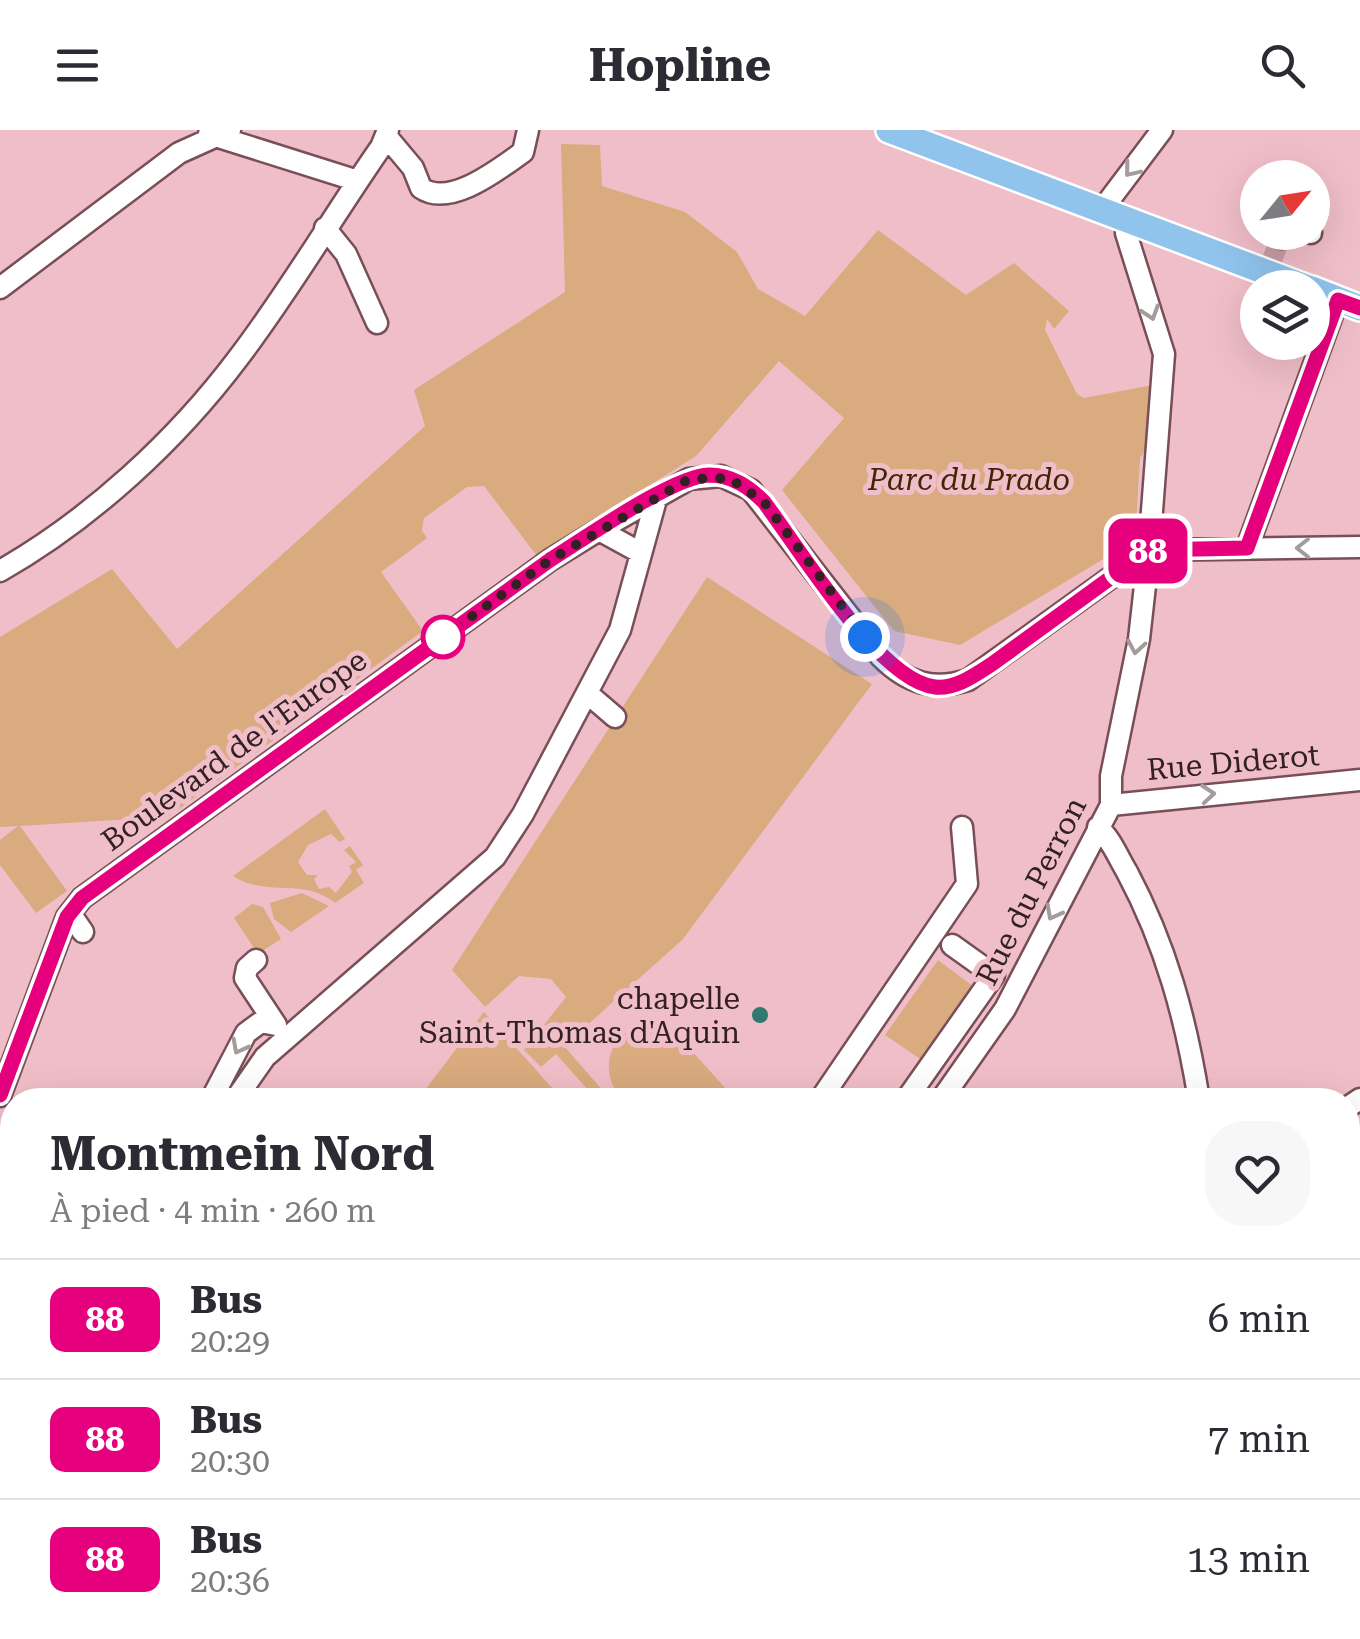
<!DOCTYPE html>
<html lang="fr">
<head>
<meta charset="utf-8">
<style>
	:root { --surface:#fff; --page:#f7f7f7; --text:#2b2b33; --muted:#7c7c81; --line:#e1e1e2 }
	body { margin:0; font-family:"Roboto Serif",serif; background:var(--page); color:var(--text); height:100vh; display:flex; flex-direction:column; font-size:38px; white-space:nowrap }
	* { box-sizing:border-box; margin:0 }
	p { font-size:32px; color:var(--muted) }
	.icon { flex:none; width:55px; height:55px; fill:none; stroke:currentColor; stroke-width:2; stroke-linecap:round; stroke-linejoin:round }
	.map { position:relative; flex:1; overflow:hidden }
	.sheet { position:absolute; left:0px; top:958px; width:1360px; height:552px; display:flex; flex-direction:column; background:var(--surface); border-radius:40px 40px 0 0; box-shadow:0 10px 40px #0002 }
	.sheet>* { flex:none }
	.badge { padding:0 20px; border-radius:15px; font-size:35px; line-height:65px }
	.needle { width:65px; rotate:60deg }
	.tools { position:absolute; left:1240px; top:30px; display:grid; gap:20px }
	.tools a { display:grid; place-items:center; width:90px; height:90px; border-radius:50%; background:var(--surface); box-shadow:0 10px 40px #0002; font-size:50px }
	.you { position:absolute; width:50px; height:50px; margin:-25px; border:8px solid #fff; border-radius:50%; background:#1a73e8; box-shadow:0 0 0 15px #1a73e833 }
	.map>.badge { position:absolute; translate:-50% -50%; box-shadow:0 0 0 5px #fff }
	.round { display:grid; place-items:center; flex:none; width:105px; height:105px; border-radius:40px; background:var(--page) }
	.overview { display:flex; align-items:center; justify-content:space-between; height:170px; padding:0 50px }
	h1 { font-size:48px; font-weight:700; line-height:75px }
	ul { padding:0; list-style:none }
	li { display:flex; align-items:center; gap:30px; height:120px; padding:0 50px; border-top:2px solid var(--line) }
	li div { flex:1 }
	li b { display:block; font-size:38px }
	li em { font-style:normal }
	li .badge { min-width:110px; font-weight:700; text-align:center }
	header { display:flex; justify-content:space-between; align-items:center; height:130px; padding:0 50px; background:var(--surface); font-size:45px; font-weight:700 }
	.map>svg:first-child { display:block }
	.green { fill:#d9ab7e }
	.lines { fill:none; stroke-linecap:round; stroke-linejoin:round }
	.minor-tunnel { stroke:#ca9ea7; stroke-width:20; stroke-dasharray:20 10; stroke-linecap:butt }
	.minor-casing { stroke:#784f58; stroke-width:25 }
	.major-casing { stroke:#fff; stroke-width:30 }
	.minor { stroke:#fff; stroke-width:20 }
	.major { stroke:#90c4ed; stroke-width:25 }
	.oneway { stroke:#a39b9c }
	.line-casing { stroke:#fff; stroke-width:22 }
	.line { stroke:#e6007e; stroke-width:15 }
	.walk { stroke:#322023; stroke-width:10; stroke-dasharray:0 18 }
	.stop-dot { fill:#fff; stroke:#e6007e; stroke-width:5 }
	.poi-dot { fill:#317870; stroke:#f0bec8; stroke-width:4 }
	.labels { text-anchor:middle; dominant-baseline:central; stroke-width:10; stroke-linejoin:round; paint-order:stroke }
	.park-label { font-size:30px; font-style:italic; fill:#422503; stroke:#f0bec8 }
	.street-label { font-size:30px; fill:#322023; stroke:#f0bec8 }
	.poi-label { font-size:30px; fill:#322023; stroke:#f0bec8; text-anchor:end }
</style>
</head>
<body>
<header><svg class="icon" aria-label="menu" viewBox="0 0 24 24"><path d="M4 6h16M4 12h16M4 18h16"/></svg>Hopline<svg class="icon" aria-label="search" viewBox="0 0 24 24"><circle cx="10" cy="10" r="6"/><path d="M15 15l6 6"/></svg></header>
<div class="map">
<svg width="1360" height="1509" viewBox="0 0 1360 1509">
	<rect width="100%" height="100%" fill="#f0bec8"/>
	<path class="green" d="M561 14 600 15 602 56 685 82 737 122 758 159 805 186 878 100 966 165 1014 133 1069 181 1054 199 1047 189 1045 200 1077 264 1084 268 1153 255 1150 312 1140 328 1135 410 960 515 894 501 782 360 844 288 779 231 696 326 537 426 484 356 467 357 424 388 422 401 427 408 381 442 423 501 154 697 147 688 20 696 67 761 36 783 0 735V710L18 696 0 697V507L112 439 177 519 425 296 414 260 565 162Z
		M707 447 872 554 683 809 564 916 611 970H597L556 924 541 937 524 920 566 867 551 849 519 846 485 877 452 840Z
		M325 679 345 709 340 712 331 704 308 715 298 732 307 745H318L314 749 319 759 329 757 336 763 352 742 349 736 356 732 344 720 350 716 363 735 356 740 364 753 335 773C303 747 267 768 233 746Z
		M302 763 329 776 291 802 274 789 270 773Z
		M252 774 263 777 281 809 258 824 234 788Z
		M938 830 978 860 929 935 885 905Z
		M484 882 563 970H405L419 968Z
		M658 895 674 901 736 970H622C594 938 613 890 658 895Z
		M1047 1498H1233L1238 1509H1047L1042 1506Z"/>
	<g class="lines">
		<path class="minor-tunnel" d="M1271 132 1281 108"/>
		<g class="minor-casing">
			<path id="minor" d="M209 4 358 51
				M387 7 413 38 421 58C450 78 499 39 523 22L528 0
				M1101 81 1162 0
				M325 98 346 124 377 193
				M1311 102V103
				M1281 108 1283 102
				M0 158 179 23 230 0
				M599 400 641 423
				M1247 418 1338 169
				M0 441C91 389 176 311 239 227 290 160 333 86 381 17L388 0
				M587 563 615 587
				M1111 675 1360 650
				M1098 697C1111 709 1118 727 1127 742 1166 815 1186 889 1199 970
				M70 783 83 802
				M0 966 67 787 82 768 550 430 599 400 689 349 721 346 751 360 881 527C907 553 932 561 968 550L1149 420 1360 417
				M211 970 246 903 261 892 276 895 245 848 247 838 256 830
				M235 970 265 927 495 727 523 684 620 500 657 366
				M820 970 967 754 962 697
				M906 970 994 845 952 815
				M941 970 1005 879 1111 675V646L1139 509 1149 420 1164 224 1126 103V90
				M1348 977 1360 969
				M0 1088 12 1093
				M1348 1191 1360 1182
				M0 1375 12 1351
				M1348 1379 1360 1400
				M0 1416 12 1392
				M1348 1425 1360 1414
				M0 1447 9 1452 0 1471
				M780 1498 796 1509
				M1247 1498 1259 1509
				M530 1509 541 1498
				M711 1509 714 1498
				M1026 1509 1033 1498
				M1269 1509 1280 1498"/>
		</g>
		<g class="major-casing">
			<path id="major" d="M889 0 1308 158
				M1312 159 1360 178"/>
		</g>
		<use href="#minor" class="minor"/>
		<use href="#major" class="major"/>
	</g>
	<defs><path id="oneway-chevron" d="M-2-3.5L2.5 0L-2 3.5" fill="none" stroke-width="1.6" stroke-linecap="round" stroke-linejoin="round" transform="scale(2.5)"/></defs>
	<g class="oneway">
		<use href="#oneway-chevron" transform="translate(1131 40) rotate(129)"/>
		<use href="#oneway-chevron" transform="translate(1151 183) rotate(72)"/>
		<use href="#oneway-chevron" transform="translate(1303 418) rotate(180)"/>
		<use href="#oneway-chevron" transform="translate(1136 517) rotate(100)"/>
		<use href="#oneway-chevron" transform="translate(1208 664) rotate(-5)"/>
		<use href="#oneway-chevron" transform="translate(1053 783) rotate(118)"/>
		<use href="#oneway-chevron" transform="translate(239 917) rotate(118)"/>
	</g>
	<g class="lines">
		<g class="line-casing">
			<path id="line" d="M0 965 67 787 82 768 550 430C584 409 673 346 709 345 732 345 749 357 764 372 799 418 879 551 935 557 956 559 975 545 992 534L1149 420 1247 418 1338 170 1360 178"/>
		</g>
		<use href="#line" class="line"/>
		<path class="walk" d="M443 507 550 430 689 349 729 348 764 372 865 507"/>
	</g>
	<circle class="stop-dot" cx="443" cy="507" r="20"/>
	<circle class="poi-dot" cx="760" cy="885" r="10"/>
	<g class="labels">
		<g class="park-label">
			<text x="969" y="349">Parc du Prado</text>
		</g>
		<g class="street-label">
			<text transform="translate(234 620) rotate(-36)">Boulevard de l'Europe</text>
			<text transform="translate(1233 632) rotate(-5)">Rue Diderot</text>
			<text transform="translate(1031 761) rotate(-63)">Rue du Perron</text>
		</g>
		<g class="poi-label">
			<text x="740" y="868">chapelle<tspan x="740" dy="34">Saint-Thomas d'Aquin</tspan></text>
		</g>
	</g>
</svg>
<div class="tools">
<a><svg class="needle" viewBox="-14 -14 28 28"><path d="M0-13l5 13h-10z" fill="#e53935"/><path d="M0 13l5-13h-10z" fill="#7c7c81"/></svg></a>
<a><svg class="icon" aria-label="layers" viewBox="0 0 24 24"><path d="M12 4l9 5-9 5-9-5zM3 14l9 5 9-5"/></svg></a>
</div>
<div class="you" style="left:865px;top:507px"></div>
<b class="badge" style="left:1148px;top:421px;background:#e6007e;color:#fff">88</b>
<section class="sheet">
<div class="overview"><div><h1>Montmein Nord</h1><p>À pied · 4 min · 260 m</p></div><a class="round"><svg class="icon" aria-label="heart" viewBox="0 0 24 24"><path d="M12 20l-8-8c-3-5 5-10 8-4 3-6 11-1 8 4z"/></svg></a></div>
<ul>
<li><span class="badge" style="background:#e6007e;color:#fff">88</span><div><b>Bus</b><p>20:29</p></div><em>6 min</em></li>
<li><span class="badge" style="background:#e6007e;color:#fff">88</span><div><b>Bus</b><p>20:30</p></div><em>7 min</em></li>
<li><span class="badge" style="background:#e6007e;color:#fff">88</span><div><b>Bus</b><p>20:36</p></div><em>13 min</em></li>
</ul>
</section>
</div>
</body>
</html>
